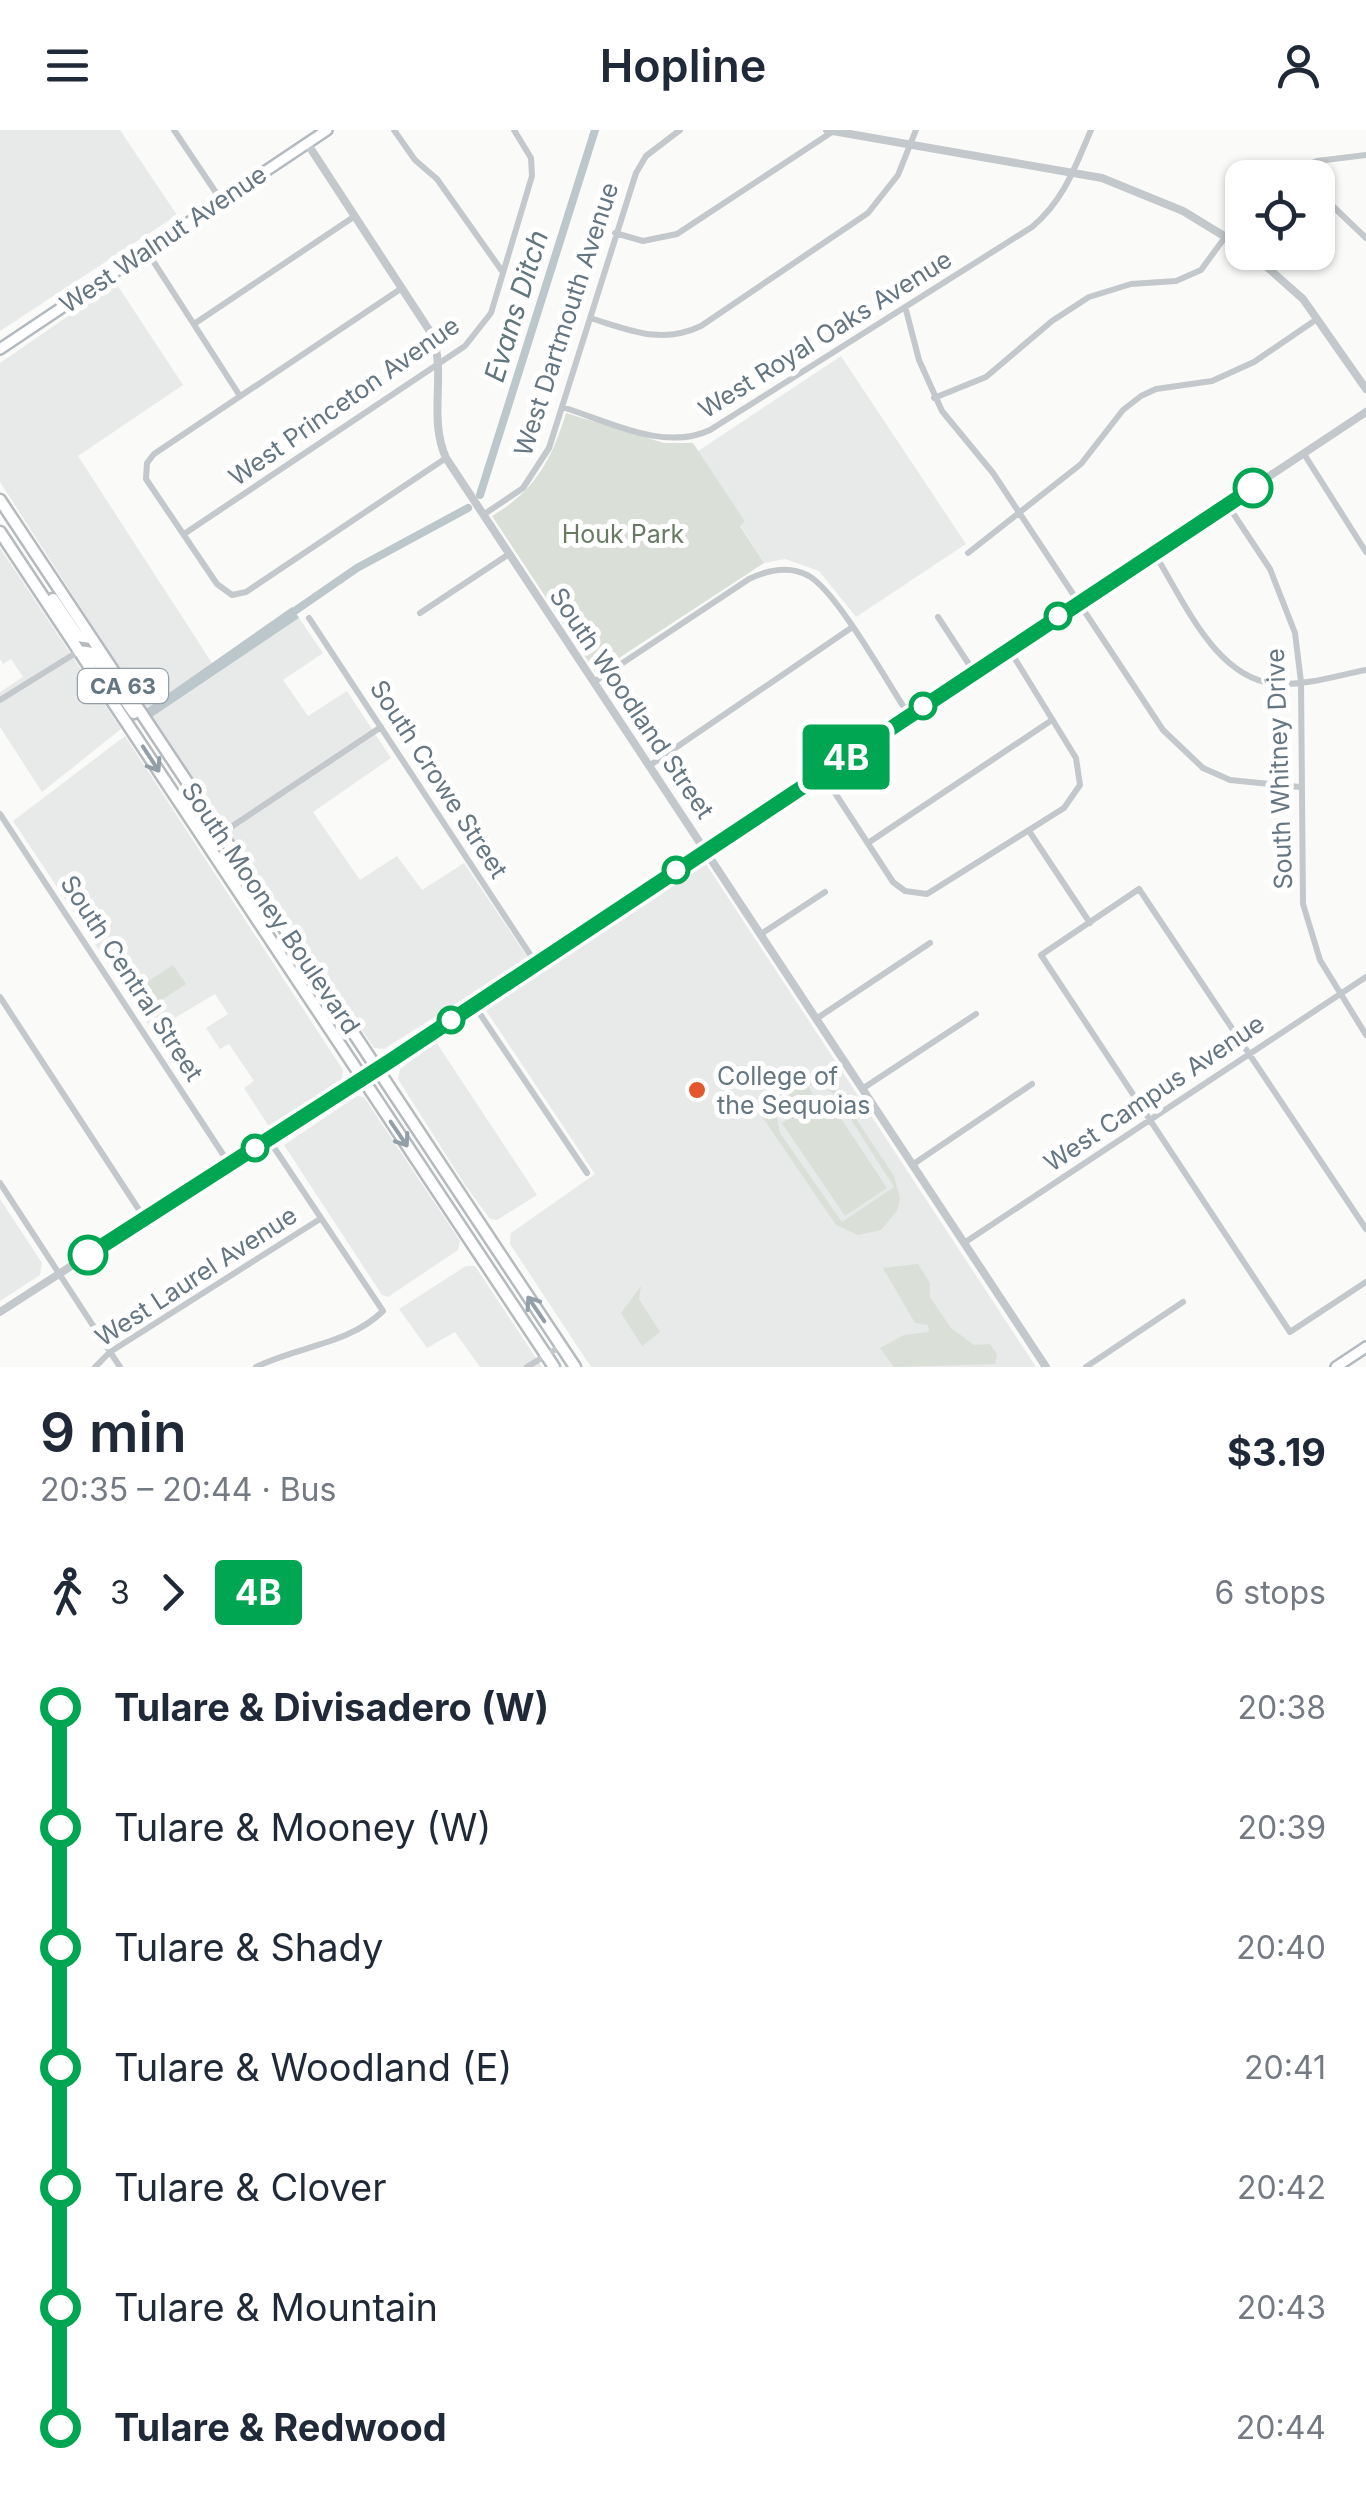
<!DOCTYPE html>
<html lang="en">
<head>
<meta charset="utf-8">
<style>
	:root { --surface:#fff; --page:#f2f2f3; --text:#1f2937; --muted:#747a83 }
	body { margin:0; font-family:Inter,sans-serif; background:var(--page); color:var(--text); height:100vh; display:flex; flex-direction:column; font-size:38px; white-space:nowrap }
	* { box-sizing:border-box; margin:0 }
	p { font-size:32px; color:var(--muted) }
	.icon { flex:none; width:55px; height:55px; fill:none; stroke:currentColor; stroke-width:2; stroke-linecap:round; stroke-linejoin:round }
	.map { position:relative; height:1237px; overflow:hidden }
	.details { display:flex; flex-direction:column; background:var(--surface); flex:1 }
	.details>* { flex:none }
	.badge { padding:0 20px; border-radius:8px; font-size:35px; line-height:65px }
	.buttons { position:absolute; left:1225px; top:30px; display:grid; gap:20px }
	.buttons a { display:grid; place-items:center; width:110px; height:110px; border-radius:20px; background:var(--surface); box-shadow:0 2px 8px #0004; font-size:50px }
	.map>.badge { position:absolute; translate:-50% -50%; box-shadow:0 0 0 5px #fff }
	.legs { display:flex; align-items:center; gap:15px; height:110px; padding:0 40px; font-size:32px }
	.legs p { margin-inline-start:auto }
	.overview { display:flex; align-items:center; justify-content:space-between; height:170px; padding:0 40px }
	h1 { font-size:55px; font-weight:600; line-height:75px }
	ul { padding:0 40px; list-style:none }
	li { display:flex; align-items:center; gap:35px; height:120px; font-size:38px }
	li i { display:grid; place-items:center; width:15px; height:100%; margin:0 12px; background:currentColor }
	li i::after { content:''; width:25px; height:25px; margin:-12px; border:8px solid; border-radius:50%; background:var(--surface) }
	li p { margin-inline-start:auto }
	li:first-child i { background:linear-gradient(#0000 50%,currentColor 0) }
	li:last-child i { background:linear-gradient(currentColor 50%,#0000 0) }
	header { display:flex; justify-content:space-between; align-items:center; height:130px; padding:0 40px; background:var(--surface); font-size:45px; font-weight:600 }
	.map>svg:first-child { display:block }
	.built { fill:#e8e9e9 }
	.green { fill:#dadfd7; fill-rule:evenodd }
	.water { fill:#bbc7cb }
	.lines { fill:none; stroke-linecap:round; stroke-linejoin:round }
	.canal { stroke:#bbc7cb; stroke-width:8 }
	.secondary-casing { stroke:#b3babf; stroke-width:14 }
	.primary-casing { stroke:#b5babe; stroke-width:15 }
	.minor { stroke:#c3c8cc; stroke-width:6 }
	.tertiary { stroke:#c3c8cc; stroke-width:8 }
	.secondary { stroke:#fff; stroke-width:9 }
	.primary { stroke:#fff; stroke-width:10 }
	.oneway { stroke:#939fa8 }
	.line-1-casing { stroke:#fff; stroke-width:22 }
	.line-1 { stroke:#00a651; stroke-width:15 }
	.stop-1-dot { fill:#fff; stroke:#00a651; stroke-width:5 }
	.poi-dot { fill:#e4572e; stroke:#fff; stroke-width:4 }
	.labels { text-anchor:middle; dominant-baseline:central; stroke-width:10; stroke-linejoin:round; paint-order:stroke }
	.shield { fill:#fff; stroke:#939fa8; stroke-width:2.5 }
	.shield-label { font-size:22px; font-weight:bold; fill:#657683 }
	.street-label { font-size:25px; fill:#657683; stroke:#fff }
	.park-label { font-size:25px; fill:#687a64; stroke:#fff }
	.poi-label { font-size:25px; fill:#657683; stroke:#fff; text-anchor:start }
	.water-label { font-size:28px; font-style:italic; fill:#60757c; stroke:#fff }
</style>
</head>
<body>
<header><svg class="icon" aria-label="menu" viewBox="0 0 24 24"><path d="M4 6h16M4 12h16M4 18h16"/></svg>Hopline<svg class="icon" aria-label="person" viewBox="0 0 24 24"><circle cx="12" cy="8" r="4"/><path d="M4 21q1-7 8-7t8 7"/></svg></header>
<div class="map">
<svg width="1366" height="1237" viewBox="0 0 1366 1237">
	<rect width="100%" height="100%" fill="#fafaf8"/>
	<path class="built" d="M0 0H120L177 85 0 201Z
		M116 153 183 255 78 326 212 533 146 579 0 352V233Z
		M841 226 966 414 856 487 819 441 785 429 764 433 740 395 745 391 698 321Z
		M0 418 121 599 42 662 0 597V562L23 547 11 529 3 534 0 529Z
		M299 488 323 523 283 550 308 586 347 561 391 628 313 682 360 750 397 726 422 760 464 733 528 828 384 919 374 918 152 587Z
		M125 606 343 940 342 949 270 998 244 958 254 951 229 914 220 919 206 898 228 884 215 864 153 901 13 691Z
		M704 731 1036 1237H591L510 1114 511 1103 595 1044 483 876Z
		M436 912 537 1065 497 1090 490 1089 465 1055 398 949 400 939Z
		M357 966 364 967 460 1111 458 1120 388 1167 382 1165 284 1015Z
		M0 1069 42 1133 40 1145 0 1171Z
		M466 1136H475L542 1237H480L455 1202 427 1218 399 1179Z"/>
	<path class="green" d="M566 283 664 313H693L745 391 740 396 764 433 596 543 492 386C535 361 552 329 566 283Z
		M173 835 186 854 141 883 128 864Z
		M804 949H817L839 963 894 1046 900 1068 897 1081 881 1100 858 1105 836 1095 759 982 764 979 771 988 781 961ZM807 954 824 957 836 966 894 1057 842 1092 780 1003 776 984 780 972 790 985 815 968Z
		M826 966 887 1058 845 1086 782 993Z
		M918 1134 930 1153V1167L951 1198 974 1215 990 1214 997 1224 995 1234 894 1237 880 1218 904 1205 929 1202 928 1195 915 1193 883 1138Z
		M641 1156 639 1169 660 1202 642 1216 621 1183Z"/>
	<path class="water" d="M292 477 299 488 152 587 146 579Z"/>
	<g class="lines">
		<path class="canal" d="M480 365 595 0
			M286 487 357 438 468 378"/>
		<g class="secondary-casing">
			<path id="secondary" d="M0 219 327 0
				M1336 1237 1366 1217"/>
		</g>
		<g class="primary-casing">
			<path id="primary" d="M0 370 575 1237
				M0 402 554 1237
				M53 469 78 506 91 508
				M79 521 92 523 134 583"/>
		</g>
		<path class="minor" d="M174 0 221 70
			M394 0 415 30 437 49 502 141
			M1302 35 1307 48
			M1276 48 1317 31 1366 25
			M1318 62 1366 108
			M615 103 643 111 677 104 832 2
			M146 120 240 266
			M402 158 154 324 147 333 146 349 217 454 232 465 246 462 446 328
			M906 180 919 230 942 281 993 343 1163 600 1203 638 1230 650 1300 657
			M590 188C630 200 661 215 701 196L868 83 898 45 916 0
			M194 194 355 86
			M934 268 986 247 1052 191 1089 167 1131 154 1176 151 1201 140 1242 84
			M562 277C608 291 664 322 710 300L1032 97C1064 70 1075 37 1091 0
			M1304 324 1366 422
			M1227 374 1270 439 1295 503 1301 552 1303 774 1320 830 1366 905
			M483 385 523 358 549 318 636 43 646 26 680 0
			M184 404 465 216 491 183 532 46 531 28 514 0
			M968 423 1081 334 1123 280 1141 266 1156 259 1212 251 1254 232 1317 189
			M1154 423C1184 470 1216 552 1280 554 1308 555 1339 545 1366 540
			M420 483 509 424
			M938 487 974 542
			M309 488 535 832
			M594 552 749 449C768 440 789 435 809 446 838 463 888 554 909 585
			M0 570 79 521
			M649 636 851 498
			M822 643 893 752 905 761 927 764 1064 678 1080 655 1076 628 1009 519
			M0 684 230 1035
			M1029 701 1090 793
			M207 713 381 597
			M868 713 1052 590
			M761 804 825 762
			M0 867 145 1089
			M474 875 587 1043
			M816 889 930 813
			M862 959 976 884
			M912 1035 1032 954
			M0 1053 120 1237
			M1366 1099 1139 759 1041 825 1290 1202 1366 1152
			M964 1113 1366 847
			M95 1237 110 1222 320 1089
			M256 1237C298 1216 348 1215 383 1181L269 1010
			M527 1237 561 1216
			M1086 1237 1183 1172"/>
		<path class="tertiary" d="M827 0 1102 48 1183 81 1242 117
			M307 13 433 206C446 248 428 287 446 328L1046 1237
			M1250 122 1303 169 1366 259
			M0 1182 378 938 1366 282"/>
		<use href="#secondary" class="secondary"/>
		<use href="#primary" class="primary"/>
	</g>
	<defs><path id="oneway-shaft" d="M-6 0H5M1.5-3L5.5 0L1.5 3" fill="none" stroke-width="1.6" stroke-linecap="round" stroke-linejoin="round" transform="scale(2.5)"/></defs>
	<g class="oneway">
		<use href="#oneway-shaft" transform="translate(151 629) rotate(57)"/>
		<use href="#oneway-shaft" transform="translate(399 1004) rotate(56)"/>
		<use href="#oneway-shaft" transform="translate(536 1179) rotate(-124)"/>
	</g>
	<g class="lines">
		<g class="line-1-casing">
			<path id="line-1" d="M88 1125 390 931 1253 358"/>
		</g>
		<use href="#line-1" class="line-1"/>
	</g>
	<g class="stop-1-dot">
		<circle cx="1253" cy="358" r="18"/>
		<circle cx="1058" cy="486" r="12"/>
		<circle cx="923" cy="576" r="12"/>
		<circle cx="676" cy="740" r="12"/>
		<circle cx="451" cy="890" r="12"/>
		<circle cx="255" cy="1018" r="12"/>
		<circle cx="88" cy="1125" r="18"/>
	</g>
	<circle class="poi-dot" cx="697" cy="960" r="10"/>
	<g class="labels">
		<rect class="shield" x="78" y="539" width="90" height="34" rx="8"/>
		<g class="shield-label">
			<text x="123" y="556">CA 63</text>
		</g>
		<g class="street-label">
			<text transform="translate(163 109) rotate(-34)">West Walnut Avenue</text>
			<text transform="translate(566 189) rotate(-72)">West Dartmouth Avenue</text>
			<text transform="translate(825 204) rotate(-32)">West Royal Oaks Avenue</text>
			<text transform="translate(344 271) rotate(-35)">West Princeton Avenue</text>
			<text transform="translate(632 573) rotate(56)">South Woodland Street</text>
			<text transform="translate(1279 639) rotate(-92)">South Whitney Drive</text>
			<text transform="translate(439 649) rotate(57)">South Crowe Street</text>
			<text transform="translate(271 778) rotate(56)">South Mooney Boulevard</text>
			<text transform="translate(132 848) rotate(57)">South Central Street</text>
			<text transform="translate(1154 963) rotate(-34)">West Campus Avenue</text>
			<text transform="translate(196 1146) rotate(-33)">West Laurel Avenue</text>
		</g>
		<g class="park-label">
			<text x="623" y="404">Houk Park</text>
		</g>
		<g class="poi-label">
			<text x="717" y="946">College of<tspan x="717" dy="29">the Sequoias</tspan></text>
		</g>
		<g class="water-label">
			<text transform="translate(516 176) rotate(-73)">Evans Ditch</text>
		</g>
	</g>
</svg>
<div class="buttons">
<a><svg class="icon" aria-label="locate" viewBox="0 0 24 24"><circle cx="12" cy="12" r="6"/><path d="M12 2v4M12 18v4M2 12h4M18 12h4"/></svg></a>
</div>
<b class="badge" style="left:846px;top:627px;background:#00a651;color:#fff">4B</b>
</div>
<section class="details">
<div class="overview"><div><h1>9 min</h1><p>20:35 – 20:44 · Bus</p></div><b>$3.19</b></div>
<div class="legs"><svg class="icon" aria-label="walk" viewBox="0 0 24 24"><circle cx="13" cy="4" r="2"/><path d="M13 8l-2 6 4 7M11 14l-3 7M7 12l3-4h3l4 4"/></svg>3<svg class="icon" aria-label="forward" viewBox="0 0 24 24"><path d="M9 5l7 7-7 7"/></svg><b class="badge" style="background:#00a651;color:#fff">4B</b><p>6 stops</p></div>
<ul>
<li><i style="color:#00a651"></i><b>Tulare &amp; Divisadero (W)</b><p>20:38</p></li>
<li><i style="color:#00a651"></i><span>Tulare &amp; Mooney (W)</span><p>20:39</p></li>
<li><i style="color:#00a651"></i><span>Tulare &amp; Shady</span><p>20:40</p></li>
<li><i style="color:#00a651"></i><span>Tulare &amp; Woodland (E)</span><p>20:41</p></li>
<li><i style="color:#00a651"></i><span>Tulare &amp; Clover</span><p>20:42</p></li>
<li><i style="color:#00a651"></i><span>Tulare &amp; Mountain</span><p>20:43</p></li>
<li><i style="color:#00a651"></i><b>Tulare &amp; Redwood</b><p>20:44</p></li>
</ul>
</section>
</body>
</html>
